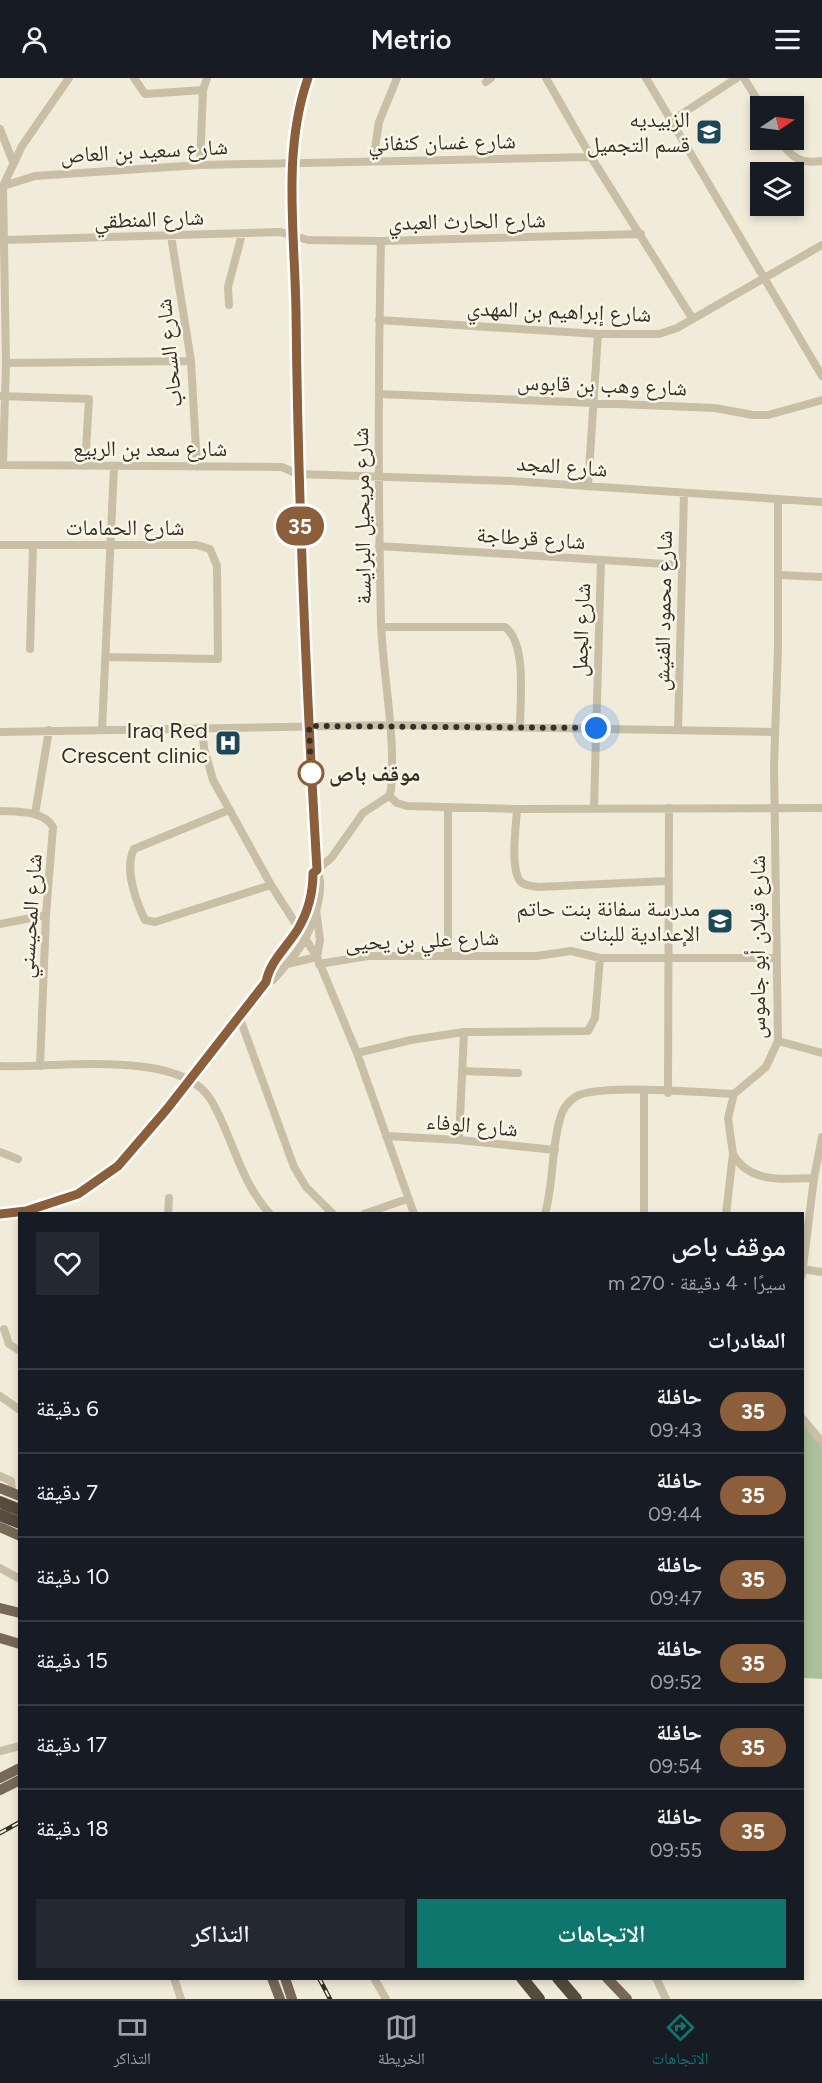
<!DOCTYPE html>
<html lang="ar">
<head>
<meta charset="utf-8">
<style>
	:root { --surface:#171b24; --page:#242831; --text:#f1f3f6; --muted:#9ea1a6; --line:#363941; --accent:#0f766e }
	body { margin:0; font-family:Figtree,"Noto Naskh Arabic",sans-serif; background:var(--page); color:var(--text); direction:rtl; height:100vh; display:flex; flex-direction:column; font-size:22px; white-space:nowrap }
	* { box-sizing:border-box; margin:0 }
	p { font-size:20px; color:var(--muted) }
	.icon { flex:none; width:33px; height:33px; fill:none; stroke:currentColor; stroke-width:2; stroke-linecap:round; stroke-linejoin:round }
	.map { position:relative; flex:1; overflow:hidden; direction:ltr }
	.drawer { position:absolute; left:18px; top:1134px; width:786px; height:768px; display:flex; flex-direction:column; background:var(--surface); border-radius:0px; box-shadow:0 3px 9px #0003; direction:rtl }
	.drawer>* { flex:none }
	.badge { padding:0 12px; border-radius:20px; font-size:21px; line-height:39px }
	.needle { width:39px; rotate:77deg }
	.tools { position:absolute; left:750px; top:18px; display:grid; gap:12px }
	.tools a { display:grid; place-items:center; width:54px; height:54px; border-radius:0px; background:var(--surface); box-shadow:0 3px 9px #0003; font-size:30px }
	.you { position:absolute; width:30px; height:30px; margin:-15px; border:4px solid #fff; border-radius:50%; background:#1a73e8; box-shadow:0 0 0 9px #1a73e833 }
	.map>.badge { position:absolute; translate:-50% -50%; box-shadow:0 0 0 3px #fff }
	h2 { padding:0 18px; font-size:22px; line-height:54px }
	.round { display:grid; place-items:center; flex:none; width:63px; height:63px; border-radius:0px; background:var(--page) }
	.head { display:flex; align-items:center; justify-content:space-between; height:102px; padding:0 18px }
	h1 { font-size:28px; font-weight:600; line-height:45px }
	.cta { display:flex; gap:12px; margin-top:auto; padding:12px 18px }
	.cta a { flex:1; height:69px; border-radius:0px; background:var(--accent); color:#fff; font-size:24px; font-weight:600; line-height:69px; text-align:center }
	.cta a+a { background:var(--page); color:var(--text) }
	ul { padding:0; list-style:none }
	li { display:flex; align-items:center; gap:18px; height:84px; padding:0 18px; border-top:2px solid var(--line) }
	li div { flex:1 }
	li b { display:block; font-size:22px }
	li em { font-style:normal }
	li .badge { min-width:66px; font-weight:700; text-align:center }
	header { display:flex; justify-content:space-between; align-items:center; height:78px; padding:0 18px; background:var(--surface); font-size:27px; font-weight:600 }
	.menu { display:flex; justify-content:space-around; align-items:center; height:84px; border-top:2px solid var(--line); background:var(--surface); font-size:16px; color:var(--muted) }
	.menu a { display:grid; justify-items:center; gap:3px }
	.menu .current { color:var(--accent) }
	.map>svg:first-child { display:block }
	.park { fill:#abc09a }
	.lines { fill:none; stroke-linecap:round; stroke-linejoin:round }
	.minor { stroke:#c9bea6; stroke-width:8 }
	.major { stroke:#776958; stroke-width:10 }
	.highway { stroke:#564b3e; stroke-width:12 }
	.rail-casing { stroke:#352f27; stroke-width:4.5 }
	.rail { stroke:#f9f5e6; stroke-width:2; stroke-dasharray:7; stroke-linecap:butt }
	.line-casing { stroke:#fff; stroke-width:14 }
	.line { stroke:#8b5e3c; stroke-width:9 }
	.walk { stroke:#352f27; stroke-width:6; stroke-dasharray:0 10.8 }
	.stop-dot { fill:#fff; stroke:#8b5e3c; stroke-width:3 }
	.labels { text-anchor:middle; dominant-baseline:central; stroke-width:5; stroke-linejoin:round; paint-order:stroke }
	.poi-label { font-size:22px; fill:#352f27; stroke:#f9f5e6; text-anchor:end }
	.street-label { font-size:22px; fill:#352f27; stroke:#f9f5e6 }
	.stop-label { font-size:22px; font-weight:bold; fill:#352f27; stroke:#f9f5e6; text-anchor:start }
</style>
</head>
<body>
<header><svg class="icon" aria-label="menu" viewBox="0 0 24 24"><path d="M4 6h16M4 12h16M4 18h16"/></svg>Metrio<svg class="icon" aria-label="person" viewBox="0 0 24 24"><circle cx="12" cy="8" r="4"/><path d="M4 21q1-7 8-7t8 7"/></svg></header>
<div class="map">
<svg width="822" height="1921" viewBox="0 0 822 1921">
	<rect width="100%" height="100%" fill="#f1ecda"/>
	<path class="park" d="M802 1343 822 1369V1601L803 1600Z"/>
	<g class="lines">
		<path class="minor" d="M134 0 145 16 203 12
			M546 0 591 79 692 240
			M646 0 822 298
			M744 0 761 28
			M486 4 491 0
			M671 43 737 0
			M0 51 13 84
			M780 62C791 80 801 86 822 83
			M373 83 379 44 397 0
			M200 87 203 12 207 0
			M0 109 35 98 200 87 591 79
			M171 158 191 283 197 389
			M5 162 280 154 308 162 381 163 641 156
			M229 227 228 209 242 156
			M379 242 598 256H659L677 250 822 167
			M6 285 191 283
			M379 316 715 330 753 337H768L822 322
			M0 318 89 321 85 388
			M0 387 282 389 298 396 512 403 822 424
			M3 387 6 285 3 108 22 68 69 0
			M588 408 598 256
			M0 467H197L210 471 217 488 218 581 107 579
			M379 468 681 487
			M779 497 822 499
			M382 549H505C527 565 520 622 520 649
			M30 571 33 467
			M202 650 204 670 213 702 271 807 317 879 357 975 414 1136
			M102 652 114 388
			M678 652 684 415
			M0 654 391 647 775 654
			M389 718 397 725 407 728 517 731 822 730
			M448 729V876
			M594 730 601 482
			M517 731C516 748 510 790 520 803 524 808 532 808 538 809L667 803
			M229 732 134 771C124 791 136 823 145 842L155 844 271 807
			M0 733C17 734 43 732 53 749L46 837 40 988
			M35 736 49 652
			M0 846 46 837
			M287 886 317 879 320 862 316 831
			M319 886 368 878H536L571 873 600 880H777
			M266 904C270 883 287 869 298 851 308 834 313 815 313 796L332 779 363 735 389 718 391 712C396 656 383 600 381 545 378 417 378 290 381 163
			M239 938 294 1089 306 1109 333 1136
			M778 963 822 975
			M357 975 411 962 464 954 588 953 595 940 600 880
			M0 988C51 991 179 969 211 1022 233 1059 239 1102 270 1136
			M462 993 518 995
			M668 1015 669 730
			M386 1058 459 1062 555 1072
			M459 1062 464 954
			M0 1074 18 1081
			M733 1076C749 1106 786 1101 814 1100
			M0 1136C33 1132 67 1124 96 1105 141 1076 194 997 227 952 239 937 255 909 273 902 284 889 298 875 305 861 314 843 326 810 317 792 306 608 298 423 296 239 295 161 282 75 308 0
			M168 1136 169 1120
			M364 1136 407 1121
			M545 1136C554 1104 551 1071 560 1041 562 1032 568 1024 575 1019 599 1005 702 1015 734 1016L766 989 778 963 774 688 778 570V421
			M644 1136V1013
			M726 1136 733 1076 728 1040 734 1016
			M802 1191 822 1194
			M802 1197 814 1100 822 1059
			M4 1251 9 1266 20 1273
			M0 1318 20 1332
			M802 1340 822 1364
			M0 1398 11 1403 12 1415
			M0 1490 20 1501
			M0 1673 20 1668
			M174 1900 181 1921
			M374 1900 386 1921
			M656 1900 666 1921"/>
		<path class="major" d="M0 1410 20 1418
			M0 1449 20 1458
			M0 1530 20 1535
			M0 1560 20 1566
			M0 1700 20 1690
			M0 1712 20 1702
			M272 1900 280 1921
			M285 1900 292 1921
			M607 1900 627 1921"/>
		<path class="highway" d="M0 1424 20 1432
			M0 1437 20 1445
			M522 1900 539 1921
			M558 1900 576 1921"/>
		<g class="rail-casing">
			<path id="rail" d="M0 1755 20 1744
				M319 1900 330 1921"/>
		</g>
		<use href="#rail" class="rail"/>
	</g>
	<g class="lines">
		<g class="line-casing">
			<path id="line" d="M0 1136 26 1133 78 1116 118 1088 167 1031 266 904C270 883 287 869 298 851 308 834 313 815 313 795L317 792C306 606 298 420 296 234 295 157 282 74 308 0"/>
		</g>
		<use href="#line" class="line"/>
		<path class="walk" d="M311 695 309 648 596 650"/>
	</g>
	<defs>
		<g id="school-square" transform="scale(1.35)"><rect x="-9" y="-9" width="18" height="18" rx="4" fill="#1d4657" stroke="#f9f5e6"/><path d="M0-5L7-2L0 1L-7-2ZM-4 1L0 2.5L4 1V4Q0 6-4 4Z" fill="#fff"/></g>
		<g id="hospital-square" transform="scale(1.35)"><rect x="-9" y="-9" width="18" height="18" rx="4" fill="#1d4657" stroke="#f9f5e6"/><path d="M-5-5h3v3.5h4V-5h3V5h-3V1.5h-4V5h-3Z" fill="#fff"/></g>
	</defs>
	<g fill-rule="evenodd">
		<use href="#school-square" x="709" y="54"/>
		<use href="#hospital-square" x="228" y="665"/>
		<use href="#school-square" x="720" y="843"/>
	</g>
	<circle class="stop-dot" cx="311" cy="695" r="12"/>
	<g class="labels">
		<g class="poi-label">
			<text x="690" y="41">الزبيديه<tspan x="690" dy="25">قسم التجميل</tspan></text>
			<text x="208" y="652">Iraq Red<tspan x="208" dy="25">Crescent clinic</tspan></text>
			<text x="700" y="830">مدرسة سفانة بنت حاتم<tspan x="700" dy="25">الإعدادية للبنات</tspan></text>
		</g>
		<g class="street-label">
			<text transform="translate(442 64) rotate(-1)">شارع غسان كنفاني</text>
			<text transform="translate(144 73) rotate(-3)">شارع سعيد بن العاص</text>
			<text transform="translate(149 141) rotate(-2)">شارع المنطقي</text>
			<text transform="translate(467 143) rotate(-1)">شارع الحارث العبدي</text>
			<text transform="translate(559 233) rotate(2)">شارع إبراهيم بن المهدي</text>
			<text transform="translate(169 275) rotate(-96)">شارع السحاب</text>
			<text transform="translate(602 307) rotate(2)">شارع وهب بن قابوس</text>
			<text x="150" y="370">شارع سعد بن الربيع</text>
			<text transform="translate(562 388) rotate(4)">شارع المجد</text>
			<text transform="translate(362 438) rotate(-91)">شارع مريحيل البرايسة</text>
			<text x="125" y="449">شارع الحمامات</text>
			<text transform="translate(531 460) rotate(4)">شارع قرطاجة</text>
			<text transform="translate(663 533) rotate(-89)">شارع محمود الفنيش</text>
			<text transform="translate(581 552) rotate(-88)">شارع الجمل</text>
			<text transform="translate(30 838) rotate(-86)">شارع المحيسني</text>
			<text transform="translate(422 862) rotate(-2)">شارع علي بن يحيى</text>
			<text transform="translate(757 869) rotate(-90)">شارع قبلان أبو جاموس</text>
			<text transform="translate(472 1047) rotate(5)">شارع الوفاء</text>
		</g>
		<g class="stop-label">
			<text x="329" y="695">موقف باص</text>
		</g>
	</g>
</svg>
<div class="tools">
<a><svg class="needle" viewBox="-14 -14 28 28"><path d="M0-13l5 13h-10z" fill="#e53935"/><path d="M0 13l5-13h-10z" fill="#9ea1a6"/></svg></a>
<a><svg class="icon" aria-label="layers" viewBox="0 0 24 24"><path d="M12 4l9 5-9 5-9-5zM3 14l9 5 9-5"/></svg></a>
</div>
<div class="you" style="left:596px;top:650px"></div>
<b class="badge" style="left:300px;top:448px;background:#8b5e3c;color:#fff">35</b>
<section class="drawer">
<div class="head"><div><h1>موقف باص</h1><p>سيرًا · 4 دقيقة · 270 m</p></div><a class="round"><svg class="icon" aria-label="heart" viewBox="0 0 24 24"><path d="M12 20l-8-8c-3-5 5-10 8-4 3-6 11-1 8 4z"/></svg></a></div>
<h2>المغادرات</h2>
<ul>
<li><span class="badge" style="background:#8b5e3c;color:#fff">35</span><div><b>حافلة</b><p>09:43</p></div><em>6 دقيقة</em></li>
<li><span class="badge" style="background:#8b5e3c;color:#fff">35</span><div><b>حافلة</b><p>09:44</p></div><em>7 دقيقة</em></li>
<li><span class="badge" style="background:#8b5e3c;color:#fff">35</span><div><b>حافلة</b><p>09:47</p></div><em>10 دقيقة</em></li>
<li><span class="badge" style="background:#8b5e3c;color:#fff">35</span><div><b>حافلة</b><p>09:52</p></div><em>15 دقيقة</em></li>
<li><span class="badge" style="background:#8b5e3c;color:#fff">35</span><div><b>حافلة</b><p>09:54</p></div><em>17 دقيقة</em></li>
<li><span class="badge" style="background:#8b5e3c;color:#fff">35</span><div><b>حافلة</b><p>09:55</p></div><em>18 دقيقة</em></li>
</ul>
<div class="cta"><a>الاتجاهات</a><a>التذاكر</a></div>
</section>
</div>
<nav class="menu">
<a class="current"><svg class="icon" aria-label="directions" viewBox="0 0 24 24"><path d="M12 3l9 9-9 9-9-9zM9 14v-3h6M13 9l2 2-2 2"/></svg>الاتجاهات</a>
<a><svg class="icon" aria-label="map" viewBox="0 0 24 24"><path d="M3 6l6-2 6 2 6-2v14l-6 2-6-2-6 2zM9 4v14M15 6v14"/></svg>الخريطة</a>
<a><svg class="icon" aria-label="tickets" viewBox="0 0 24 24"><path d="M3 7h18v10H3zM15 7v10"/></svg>التذاكر</a>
</nav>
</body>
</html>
